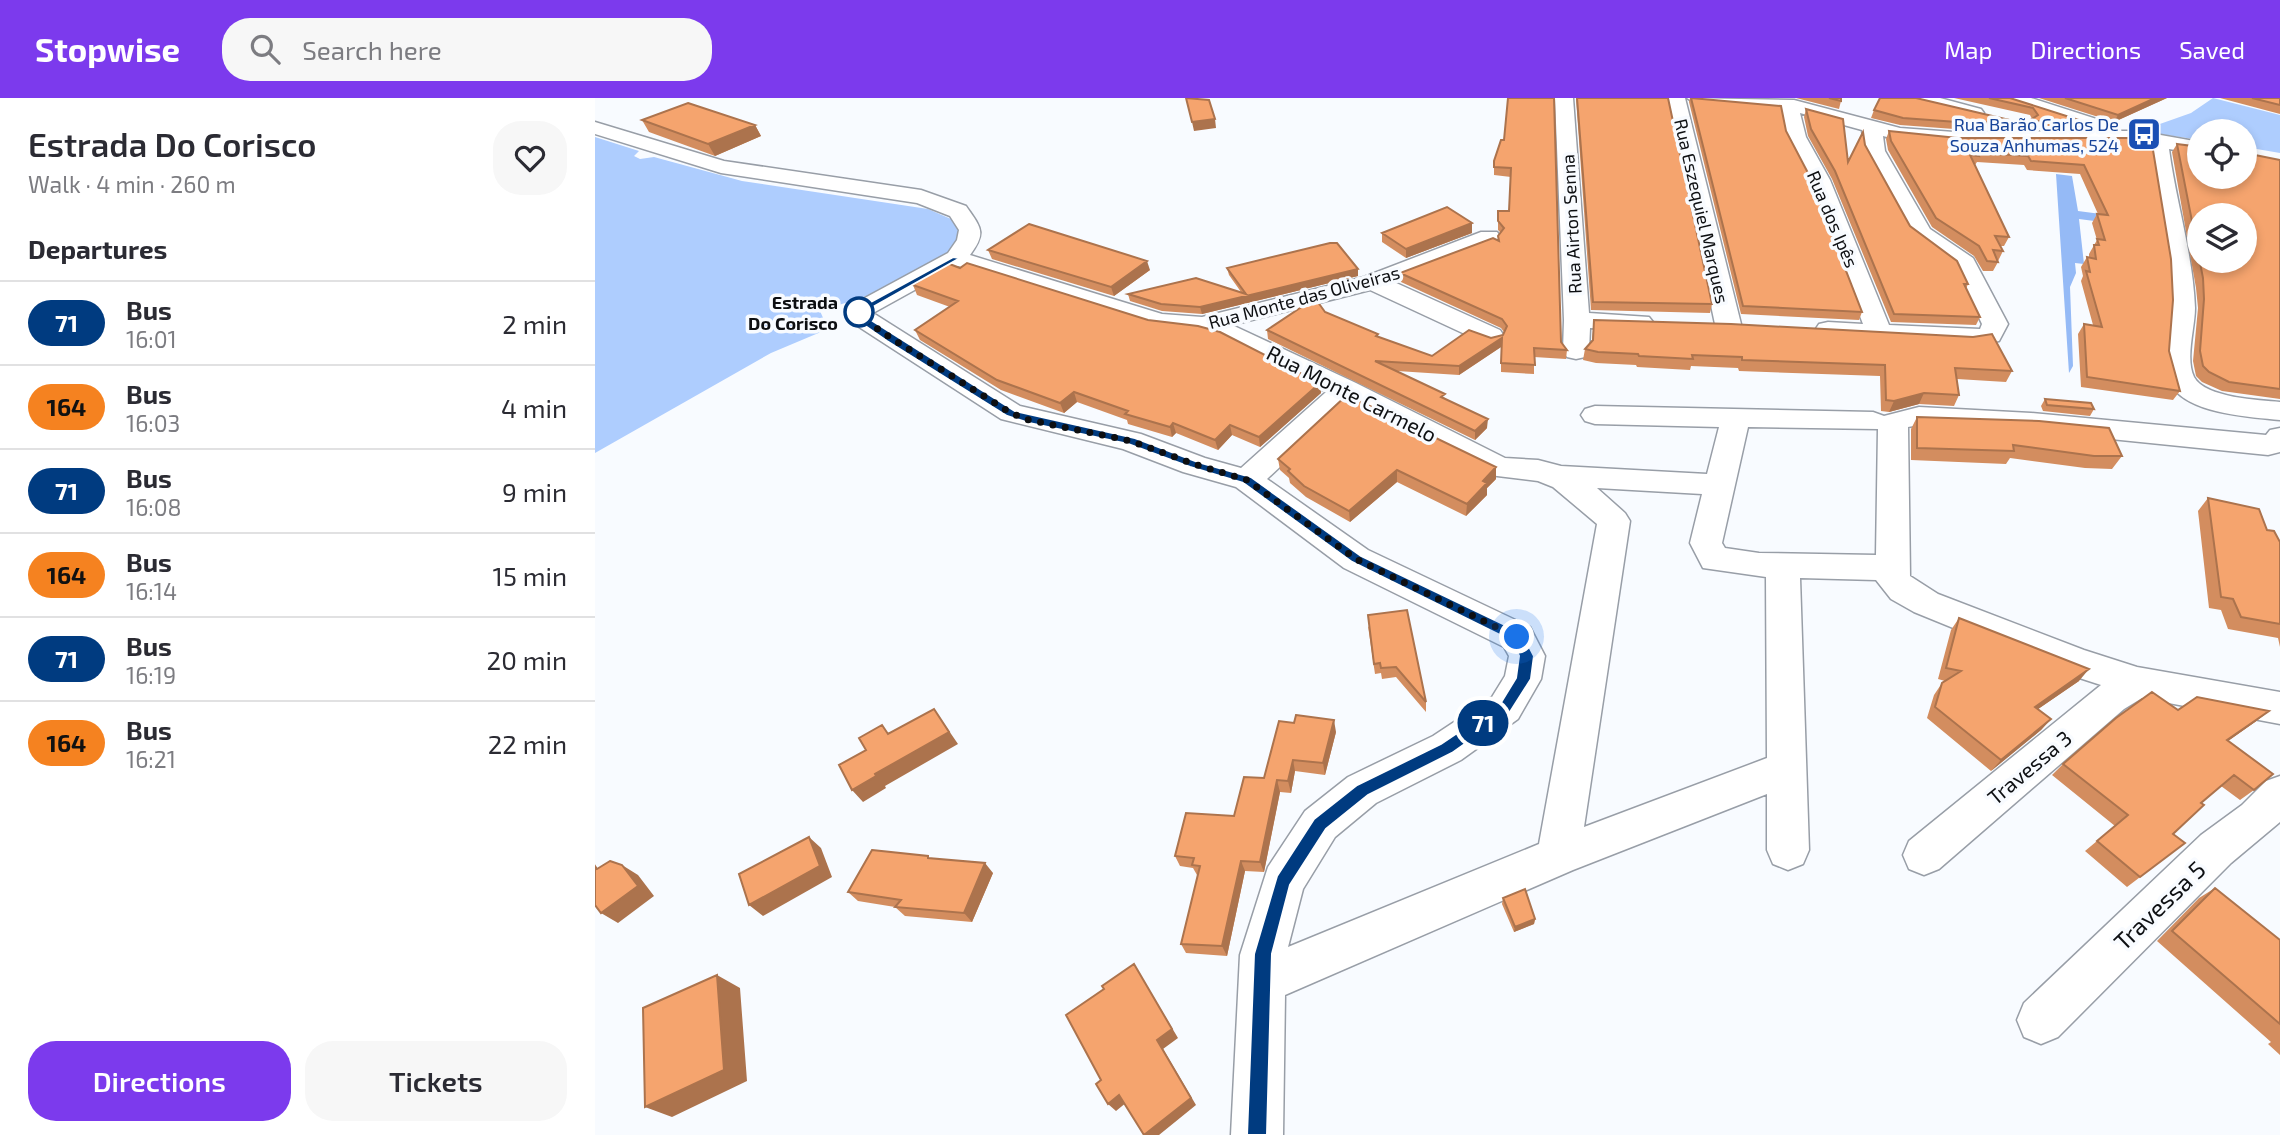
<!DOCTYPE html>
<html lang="en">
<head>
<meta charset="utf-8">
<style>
	:root { --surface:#fff; --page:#f7f7f7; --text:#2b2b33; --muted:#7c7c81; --line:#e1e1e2; --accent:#7c3aed }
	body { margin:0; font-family:"Exo 2",sans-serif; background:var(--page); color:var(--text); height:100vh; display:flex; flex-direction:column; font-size:26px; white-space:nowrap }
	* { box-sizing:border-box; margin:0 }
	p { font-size:23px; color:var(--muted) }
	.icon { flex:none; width:38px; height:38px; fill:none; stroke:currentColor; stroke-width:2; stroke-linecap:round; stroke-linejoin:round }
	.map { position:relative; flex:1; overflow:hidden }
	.side { display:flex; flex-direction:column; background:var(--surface); width:595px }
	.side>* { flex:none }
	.badge { padding:0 14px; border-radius:23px; font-size:24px; line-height:46px }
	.buttons { position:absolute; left:1592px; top:21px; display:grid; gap:14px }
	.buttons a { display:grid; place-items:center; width:70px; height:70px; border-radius:50%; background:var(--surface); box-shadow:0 4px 10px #0003; font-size:35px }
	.you { position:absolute; width:35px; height:35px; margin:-18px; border:5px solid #fff; border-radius:50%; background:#1a73e8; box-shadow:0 0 0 10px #1a73e833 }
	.map>.badge { position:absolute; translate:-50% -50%; box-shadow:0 0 0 4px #fff }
	h2 { padding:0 28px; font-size:26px; line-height:63px }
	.round { display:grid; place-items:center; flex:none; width:74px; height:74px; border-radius:28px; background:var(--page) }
	.headline { display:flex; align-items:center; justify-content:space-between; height:119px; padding:0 28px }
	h1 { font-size:33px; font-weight:600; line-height:52px }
	.action { display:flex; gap:14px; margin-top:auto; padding:14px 28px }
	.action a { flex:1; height:80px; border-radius:28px; background:var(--accent); color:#fff; font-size:28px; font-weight:600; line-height:80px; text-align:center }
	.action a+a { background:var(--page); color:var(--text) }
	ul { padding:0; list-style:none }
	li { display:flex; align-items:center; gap:21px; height:84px; padding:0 28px; border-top:2px solid var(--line) }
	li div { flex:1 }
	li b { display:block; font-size:26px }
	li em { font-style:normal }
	li .badge { min-width:77px; font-weight:700; text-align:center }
	header { display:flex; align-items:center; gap:42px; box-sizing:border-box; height:98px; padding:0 35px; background:var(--accent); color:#fff }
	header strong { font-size:33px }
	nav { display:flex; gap:38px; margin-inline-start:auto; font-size:24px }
	.search { width:490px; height:63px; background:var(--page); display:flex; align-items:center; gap:18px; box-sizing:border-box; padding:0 24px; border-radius:28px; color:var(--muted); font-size:26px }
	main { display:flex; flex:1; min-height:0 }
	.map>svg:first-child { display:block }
	.green { fill:#aecdfe }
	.forest { fill:#95baf6 }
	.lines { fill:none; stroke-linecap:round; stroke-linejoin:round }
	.minor-casing { stroke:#989ea7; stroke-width:3 }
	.minor { fill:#fff; fill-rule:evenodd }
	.wall { fill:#d38d5f }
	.shaded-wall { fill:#ac734d }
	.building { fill:#f5a46e; stroke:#ac734d; stroke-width:2; fill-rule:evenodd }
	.line { fill:#003b80; stroke:#fff; stroke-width:2 }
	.walk { stroke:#0d0f12; stroke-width:7; stroke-dasharray:0 12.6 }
	.stop-dot { fill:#fff; stroke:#003b80; stroke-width:3.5 }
	.labels { text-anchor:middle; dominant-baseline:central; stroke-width:7; stroke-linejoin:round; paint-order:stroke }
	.far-transit-label { font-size:18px; fill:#164399; stroke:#f8fbff; text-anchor:end }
	.far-street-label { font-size:18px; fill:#0d0f12; stroke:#f8fbff }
	.far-stop-label { font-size:18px; font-weight:bold; fill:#0d0f12; stroke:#f8fbff; text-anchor:end }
	.street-label { font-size:21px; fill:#0d0f12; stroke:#f8fbff }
	.near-street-label { font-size:24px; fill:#0d0f12; stroke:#f8fbff }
</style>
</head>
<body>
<header>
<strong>Stopwise</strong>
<div class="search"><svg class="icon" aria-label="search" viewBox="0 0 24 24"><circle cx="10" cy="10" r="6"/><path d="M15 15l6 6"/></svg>Search here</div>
<nav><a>Map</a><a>Directions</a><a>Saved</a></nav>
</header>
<main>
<section class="side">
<div class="headline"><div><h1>Estrada Do Corisco</h1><p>Walk · 4 min · 260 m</p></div><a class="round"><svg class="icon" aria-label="heart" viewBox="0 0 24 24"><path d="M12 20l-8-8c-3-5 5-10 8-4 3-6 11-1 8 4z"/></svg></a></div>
<h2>Departures</h2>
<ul>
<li><span class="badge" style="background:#003b80;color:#fff">71</span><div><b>Bus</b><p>16:01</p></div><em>2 min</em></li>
<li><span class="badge" style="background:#f58220;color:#111">164</span><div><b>Bus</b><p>16:03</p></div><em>4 min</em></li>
<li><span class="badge" style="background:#003b80;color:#fff">71</span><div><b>Bus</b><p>16:08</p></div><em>9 min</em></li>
<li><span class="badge" style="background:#f58220;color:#111">164</span><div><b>Bus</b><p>16:14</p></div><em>15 min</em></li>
<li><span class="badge" style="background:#003b80;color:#fff">71</span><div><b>Bus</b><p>16:19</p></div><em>20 min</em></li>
<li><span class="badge" style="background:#f58220;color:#111">164</span><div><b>Bus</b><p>16:21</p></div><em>22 min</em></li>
</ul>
<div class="action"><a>Directions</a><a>Tickets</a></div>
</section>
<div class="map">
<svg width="1685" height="1037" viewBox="0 0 1685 1037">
	<rect width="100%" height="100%" fill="#f8fbff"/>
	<path class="green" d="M1618 0 1685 17V55L1650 49V33H1605V42L1545 33 1596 15Z
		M0 39 44 53 39 58 45 61 59 59 147 83 333 111 363 124 369 138C352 180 265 199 225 213L233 231 176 255 0 355Z"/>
	<path class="forest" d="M1461 76 1477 78 1483 113 1559 123 1561 131 1484 121 1489 166 1480 165 1481 175 1475 189 1478 268 1474 275Z"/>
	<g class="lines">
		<g class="minor-casing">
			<path id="minor" d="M960 0H978L994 215 1054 219 1058 224 1054 229 1045 232 995 230 994 253 990 259 981 261 972 259 968 253 969 222Z
				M1072 0H1090L1146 226 1142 231 1133 234 1124 231 1120 226Z
				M1092 0 1199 2 1305 30 1359 34 1500 33 1410 4 1408 0H1436L1517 26 1520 30 1518 33H1543L1605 44V56L1574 51C1581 104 1598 156 1600 210 1600 230 1590 260 1599 279 1610 300 1665 302 1685 304V322C1655 319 1599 316 1579 291 1561 269 1574 237 1574 212 1576 157 1559 102 1553 47L1359 46 1304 42 1288 38 1290 53 1335 131 1378 160 1413 226 1404 243 1381 247 1233 240 1224 238 1220 232 1224 226 1233 224 1268 226 1213 82 1191 39 1186 13 1101 6ZM1205 15 1267 32 1270 53 1314 135 1360 169 1387 226 1385 231 1294 227 1235 82 1211 39Z
				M1314 0H1345L1386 11 1389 15 1379 21 1316 4Z
				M0 24 129 63 326 92 371 108C386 130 392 134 375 157L567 216 607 219 769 179 886 134H902L906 139 902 144 799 184 905 232 909 238 905 244 896 246 887 244 775 192 637 227 761 285 910 360 943 362 966 368 1112 376 1124 329 1000 326 990 323 986 317 990 311 1000 308 1278 314 1289 318 1324 309 1436 315 1671 337 1675 332 1685 330V354L1673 357 1436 333 1324 327 1313 329 1315 478 1343 496 1489 552 1542 569 1685 594V626L1547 600 1529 611 1344 771 1329 777 1314 771 1308 757 1314 743 1506 587 1466 574 1319 514 1296 501 1281 482 1205 480 1214 752 1208 766 1193 772 1178 766 1172 752V696L978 772 690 897 688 1037H636L645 857 673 769 710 713 753 679 838 638 897 599 910 578 914 558 909 549 749 470 641 389 588 374 528 351 406 321 261 227 251 213 255 208 353 155 362 142 364 132 355 118 322 105 126 75 0 36ZM363 168 556 229 606 235 628 241 731 294 646 370 610 360 546 336 425 308 278 215ZM753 305 894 377 943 383 958 389 1002 426 944 746 693 849 708 791 740 739 781 705 866 662 923 621 946 581 950 558 935 529 773 452 672 381ZM1153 329 1283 331 1281 457 1164 455 1130 450 1127 445ZM1002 390 1107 396 1095 445 1108 470 1171 479 1172 660 989 729 1035 423 1030 415Z
				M1685 678V724L1636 765 1463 939 1446 946 1429 939 1422 922 1429 905 1606 737 1647 707 1671 683Z"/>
		</g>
		<use href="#minor" class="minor"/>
	</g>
	<path class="wall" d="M981 0H1073L1117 206 1115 215 996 212Z
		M1095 0H1100L1191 33 1267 214 1264 222 1146 216 1094 4Z
		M1201 0H1246V3L1244 11Z
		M1359 0H1415L1487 23 1484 30 1431 31 1434 23 1437 21 1435 17Z
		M1444 0H1572L1519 24Z
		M1625 0H1685V16Z
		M1211 11 1253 64 1270 47 1315 128 1373 186 1371 191 1385 219 1381 227 1296 224 1237 81 1213 38 1209 19Z
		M1279 12 1423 24 1420 31H1359L1305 27 1276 20Z
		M47 22 160 27 166 38 120 58 54 34Z
		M1294 33 1363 40H1556L1574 253 1585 293 1578 302 1486 289 1483 236 1489 226 1498 227 1486 183 1488 178 1486 169 1492 159 1494 160V156L1502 142 1497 125 1502 116H1503L1485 76 1432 72 1429 67 1382 64 1380 67 1414 139 1409 148H1405L1408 153 1403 163H1402L1403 164 1398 173H1388L1379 158 1337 129 1293 52 1291 41Z
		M909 42 966 244 972 252 971 261 939 259V276L906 274V249L864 277 802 273 850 300 892 330 880 342 673 241 672 232 730 214 784 239 837 258 908 237 909 234 906 230 806 184 805 175 903 143 906 135 903 132V113H914L916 79 899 77V63Z
		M1582 46 1685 62V301L1627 293 1607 284 1601 278 1598 263 1603 210 1601 190 1577 54Z
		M787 135H877L811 160 787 144Z
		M393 152 555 172 519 198 397 161Z
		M632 170 763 171V178L607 216 567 213 535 203 533 196 646 194 634 177Z
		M318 187 725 285 726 295 665 349 637 337 623 352 581 335 577 339 533 326 532 322 482 304 469 315 406 292 325 242 320 232 355 209 322 197Z
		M999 222 1417 273 1411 284 1362 281 1364 297 1359 308 1324 306 1294 314 1286 313 1285 278 1144 273 1143 270 1096 268 1095 272 1042 269 1041 267 1001 265 988 262 990 251 997 243Z
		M1450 301 1499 311 1495 318 1448 313 1446 308Z
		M1322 319 1527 358 1517 371 1490 370 1415 360 1411 366 1316 362V331Z
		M683 361 901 381 892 390V397L871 418 802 384 755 424 711 399 695 385 694 380 685 372Z
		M1613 400 1672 432 1685 444V549L1683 540 1633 531 1626 512 1614 510 1603 413Z
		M1364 520 1484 583 1443 611 1456 621 1446 632 1396 673 1332 620 1339 597 1347 585 1350 583 1343 581 1356 532Z
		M773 528 831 604V614L801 579 787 581 786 575 780 576Z
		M1583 612 1674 613 1660 624 1633 643 1659 692 1645 702 1626 688 1606 705 1578 736 1590 745 1532 789 1490 753 1520 728 1457 677 1468 666Z
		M741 634 730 677 700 673 696 695 685 694 669 774 650 773 632 858 591 855 586 846 603 777H602L598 770 585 768 580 758 639 718 669 680Z
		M333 758 335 761 398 775 377 824 310 818 300 809 263 803 253 794Z
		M1620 790 1685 842V957L1673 946 1676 944 1562 843 1604 800Z
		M908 800 940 821 939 826 919 834 907 806Z"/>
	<path class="shaded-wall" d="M1560 0H1572L1519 24 1523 17Z
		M620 21 621 30 599 33 597 24Z
		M160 27 166 38 120 58 113 46Z
		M877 125V135L811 160V151Z
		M552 163 555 172 519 198 516 189Z
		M763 171V178L607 216 605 209Z
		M907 240 906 249 864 277V268Z
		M725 285 726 295 665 349 664 339Z
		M479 294 482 304 469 315 465 305Z
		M1329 295 1324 306 1294 314 1299 303Z
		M893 321 892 330 880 342V333Z
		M578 325 581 335 577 339 575 329Z
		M635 327 637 337 623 352 620 342Z
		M901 369V381L892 390V397L871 418 872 406 888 383Z
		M802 372V384L755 424 754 413Z
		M1494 571 1484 583 1430 620 1440 609Z
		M339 611 363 646 290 688 291 690 268 704 257 692 280 676Z
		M1674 613 1660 624 1619 653 1632 642Z
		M1456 621 1446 632 1396 673 1406 662Z
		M739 622 741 634 730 677 728 665Z
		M698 662 700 673 696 695 693 683Z
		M682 682 685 694 669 774 665 764Z
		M214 739 226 750 237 779 168 818 154 807Z
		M646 763 650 773 632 858 627 848Z
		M390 765 398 775 377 824 369 815Z
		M27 767 43 777 59 798 23 825 6 815Z
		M940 821 939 826 919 834 920 829Z
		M539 866 583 940 568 951 601 1007 564 1037H549L562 942Z
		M122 877 145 890 152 983 77 1019 50 1009Z
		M524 997 532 1004 521 1013 513 1006Z"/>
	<path class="building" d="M591 0 614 2 620 21 597 24Z
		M913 0H959L966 244 972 252 939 250 940 267 906 265 907 240 864 268 780 263 850 296 846 299 893 321 880 333 672 232 720 200 730 214 783 236 781 238 837 258 874 232 896 240 908 237 912 228 907 221 805 175 898 140 904 143 903 138 909 130 903 123V113H914L916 70 899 69V63L906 42H909Z
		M982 0H1073L1117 206 998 204Z
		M1096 0 1186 8 1191 33 1213 75 1267 214 1148 208Z
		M1234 0H1246V3Z
		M1285 0H1321L1423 24H1362L1308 20 1279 12Z
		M1394 0H1415L1487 23H1434L1443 17 1438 10Z
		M1470 0H1560L1523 17Z
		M1657 0H1685V7Z
		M93 5 160 27 113 46 47 22Z
		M1211 11 1248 21 1253 64 1268 34 1270 47 1315 128 1362 163 1373 186H1369L1385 219 1299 216 1240 73 1216 31Z
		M1294 33 1363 40H1556L1576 161 1578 202 1574 253 1585 293 1492 279 1489 226 1507 229 1491 173 1495 174 1492 159 1501 161 1499 147H1504L1502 141 1510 142 1502 116 1513 117 1489 67 1436 63 1433 58 1387 55H1383L1384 58 1375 57 1414 139 1400 138 1408 153 1398 152 1403 164 1392 163 1384 148 1341 120 1296 43Z
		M1582 46 1605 49V79H1650V55L1685 62V291L1634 284 1614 274 1608 268 1605 253 1609 201 1608 180ZM1605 117H1650V163H1605Z
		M852 109 877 125 811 151 787 135Z
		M434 126 552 163 516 189 393 152Z
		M735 145H742L763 171 605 209 566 206 533 196 601 180 651 196 632 170Z
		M352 165 365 170 372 165 553 222 603 228 625 234 725 285 664 339 635 327 620 342 578 325 575 329 530 316 533 313 479 294 465 305 402 282 320 232 363 203 318 187Z
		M999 222 1136 226 1378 239 1397 236 1417 273 1360 270 1364 297 1329 295 1299 303 1291 302 1290 267 1147 262V259L1097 257 1098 261 1044 258 1043 256 1003 254 990 251 998 242Z
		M752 297 901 369 888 383 892 385 872 406 802 372 754 413 709 388 693 373 695 371 683 361Z
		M1450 301 1496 305 1499 311 1452 307Z
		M1322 319 1444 323 1514 330 1527 358H1499L1418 347 1419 353 1322 350Z
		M1613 400 1664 411 1672 432 1679 433 1685 444V526L1646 519 1638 501 1626 499Z
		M812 512 831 604 801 569 786 570 785 565 779 566 773 517Z
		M1364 520 1494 571 1440 609 1456 621 1406 662 1340 609 1347 585 1366 573 1351 570Z
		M1557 594 1583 612 1602 599 1674 613 1632 642 1678 676 1659 692 1639 677 1606 705 1609 707 1578 736 1590 745 1545 779 1502 743 1533 717 1468 666 1521 620Z
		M339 611 354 634 280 676 281 678 257 692 244 667 271 652 264 640 287 627 293 636Z
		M701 617 739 622 728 665 698 662 693 683 682 682 665 764 646 763 627 848 586 846 605 768 597 767 599 760 580 758 591 715 639 718 649 679 669 680 684 623 699 625Z
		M214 739 225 768 154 807 144 776Z
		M277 752 333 758V760L390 765 369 815 300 809 306 802 253 794Z
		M15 763 27 767 43 788 6 815 0 807V768L2 771Z
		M1620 790 1685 842V926L1577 833Z
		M930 791 940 821 920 829 908 800Z
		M539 866 577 931 562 942 596 1000 549 1037 524 997 513 1006 501 986 506 982 471 917 509 891 507 888Z
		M122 877 129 972 50 1009 48 910Z"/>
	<path class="line" d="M358 159 365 160 269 214 273 220 420 313 540 340 603 364 656 379 766 458 927 535 939 558 936 581 915 614 857 655 773 697 731 731 695 787 677 856 672 1037H652L659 856 682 778 719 721 762 687 846 646 905 606 921 580 924 558 917 543 757 464 648 385 595 369 533 346 434 325 412 318 292 243 266 225 259 213Z"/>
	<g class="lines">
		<path class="walk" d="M264 214 270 222 296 240 416 315 434 322 536 343 599 366 652 382 761 461 922 539"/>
	</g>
	<defs>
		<g id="bus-square" transform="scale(1.75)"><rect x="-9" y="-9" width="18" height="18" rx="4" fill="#1a4fb4" stroke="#f8fbff"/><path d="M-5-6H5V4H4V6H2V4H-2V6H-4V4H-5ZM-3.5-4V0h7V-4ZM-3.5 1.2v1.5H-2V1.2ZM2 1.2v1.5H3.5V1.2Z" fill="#fff"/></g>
	</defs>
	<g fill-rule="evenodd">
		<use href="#bus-square" x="1549" y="36"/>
	</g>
	<circle class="stop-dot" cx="264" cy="214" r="14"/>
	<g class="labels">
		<g class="far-transit-label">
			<text x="1524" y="26">Rua Barão Carlos De<tspan x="1524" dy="21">Souza Anhumas, 524</tspan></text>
		</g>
		<g class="far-street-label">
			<text transform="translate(1107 113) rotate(77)">Rua Eszequiel Marques</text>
			<text transform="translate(1238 121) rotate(67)">Rua dos Ipês</text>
			<text transform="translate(976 126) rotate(-93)">Rua Airton Senna</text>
			<text transform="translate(709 199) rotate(-15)">Rua Monte das Oliveiras</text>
		</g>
		<g class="far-stop-label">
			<text x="243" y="204">Estrada<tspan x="243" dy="21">Do Corisco</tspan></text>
		</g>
		<g class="street-label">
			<text transform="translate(757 295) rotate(27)">Rua Monte Carmelo</text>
			<text transform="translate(1434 669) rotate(-40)">Travessa 3</text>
		</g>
		<g class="near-street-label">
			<text transform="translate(1564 807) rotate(-44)">Travessa 5</text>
		</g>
	</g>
</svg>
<div class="buttons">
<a><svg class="icon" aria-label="locate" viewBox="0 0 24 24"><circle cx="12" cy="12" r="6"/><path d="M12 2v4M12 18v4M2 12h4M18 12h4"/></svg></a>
<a><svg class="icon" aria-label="layers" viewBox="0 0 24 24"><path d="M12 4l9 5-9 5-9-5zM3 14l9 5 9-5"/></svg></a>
</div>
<div class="you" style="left:922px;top:539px"></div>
<b class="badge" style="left:888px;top:625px;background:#003b80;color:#fff">71</b>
</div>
</main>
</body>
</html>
